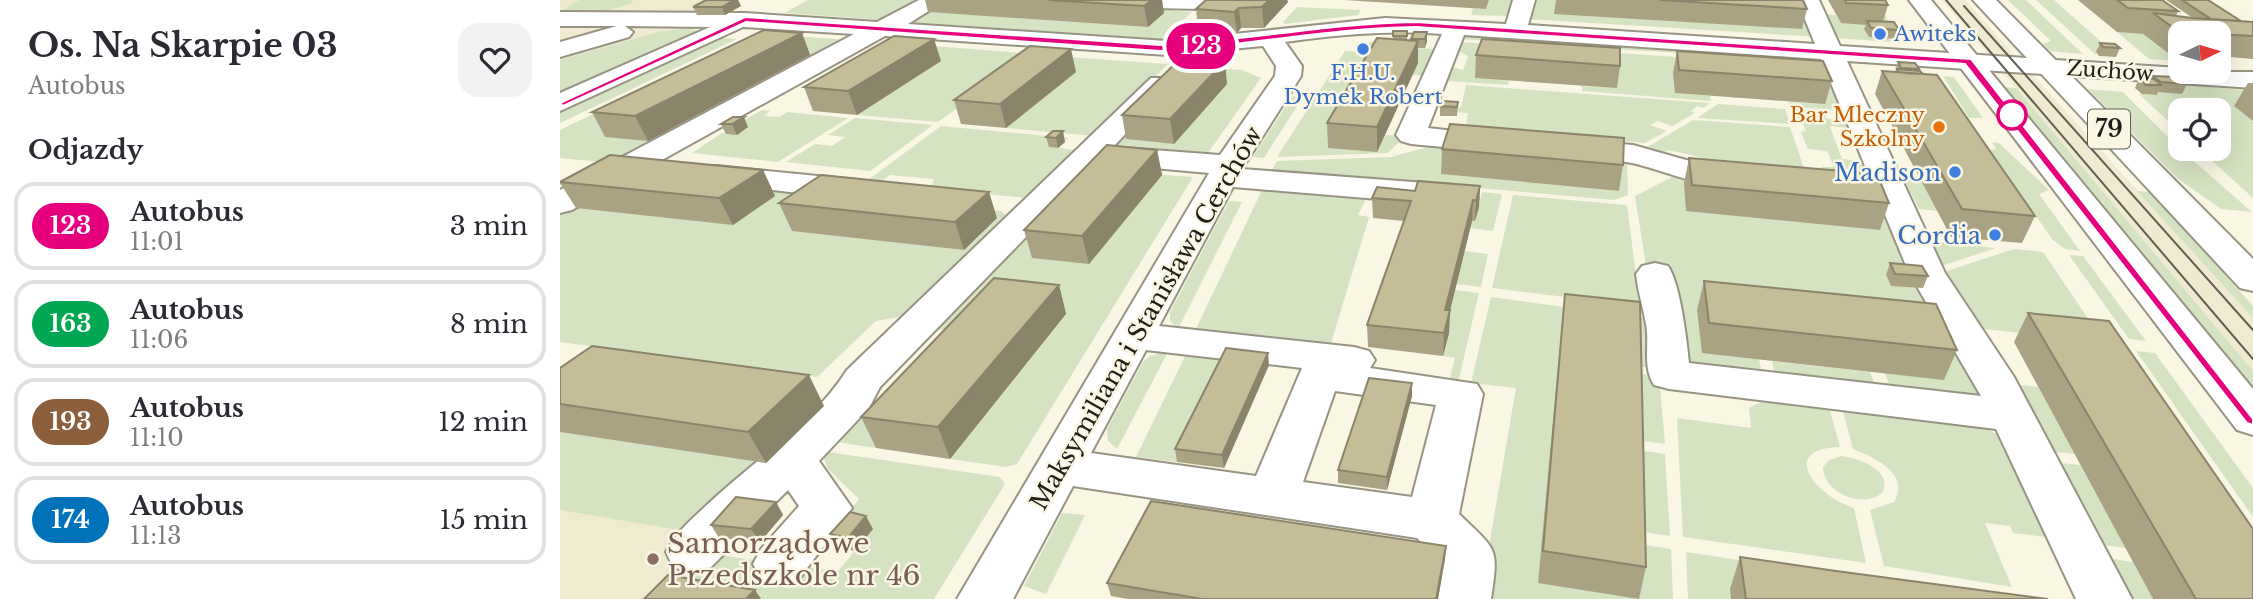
<!DOCTYPE html>
<html lang="pl">
<head>
<meta charset="utf-8">
<style>
	:root { --surface:#fff; --page:#f2f2f3; --text:#2b2b33; --muted:#7c7c81; --line:#e1e1e2 }
	body { margin:0; font-family:"Libre Baskerville",serif; background:var(--page); color:var(--text); height:100vh; display:flex; flex-direction:column; font-size:26px; white-space:nowrap }
	* { box-sizing:border-box; margin:0 }
	p { font-size:23px; color:var(--muted) }
	.icon { flex:none; width:38px; height:38px; fill:none; stroke:currentColor; stroke-width:2; stroke-linecap:round; stroke-linejoin:round }
	.map { position:relative; flex:1; overflow:hidden }
	.sheet { display:flex; flex-direction:column; background:var(--surface); width:560px }
	.sheet>* { flex:none }
	.badge { padding:0 14px; border-radius:23px; font-size:24px; line-height:46px }
	.needle { width:46px; rotate:85deg }
	.controls { position:absolute; left:1608px; top:21px; display:grid; gap:14px }
	.controls a { display:grid; place-items:center; width:63px; height:63px; border-radius:14px; background:var(--surface); box-shadow:0 7px 28px #0002; font-size:35px }
	.map>.badge { position:absolute; translate:-50% -50%; box-shadow:0 0 0 4px #fff }
	h2 { padding:0 28px; font-size:26px; line-height:63px }
	.round { display:grid; place-items:center; flex:none; width:74px; height:74px; border-radius:21px; background:var(--page) }
	.headline { display:flex; align-items:center; justify-content:space-between; height:119px; padding:0 28px }
	h1 { font-size:33px; font-weight:800; line-height:52px }
	ul { padding:0; list-style:none }
	li { display:flex; align-items:center; gap:21px; height:88px; margin:0 14px 10px; padding:0 14px; border:4px solid var(--line); border-radius:21px }
	li div { flex:1 }
	li b { display:block; font-size:26px }
	li em { font-style:normal }
	li .badge { min-width:77px; font-weight:700; text-align:center }
	main { display:flex; flex:1; min-height:0 }
	.map>svg:first-child { display:block }
	.built { fill:#f0ead1 }
	.green { fill:#d6e3c2 }
	.lines { fill:none; stroke-linecap:round; stroke-linejoin:round }
	.minor-casing { stroke:#979483; stroke-width:4 }
	.major-casing { stroke:#979483; stroke-width:4 }
	.minor { fill:#fff; fill-rule:evenodd }
	.major { fill:#fff; fill-rule:evenodd }
	.tram { stroke:#605e54; stroke-width:2 }
	.wall { fill:#a9a383 }
	.shaded-wall { fill:#8a846a }
	.building { fill:#c5bd98; stroke:#8a846a; stroke-width:2 }
	.line { fill:#e6007e; stroke:#fff; stroke-width:2 }
	.shop-dot { fill:#3f7fe0; stroke:#faf6e4; stroke-width:2.5 }
	.stop-dot { fill:#fff; stroke:#e6007e; stroke-width:3.5 }
	.food-dot { fill:#e8710a; stroke:#faf6e4; stroke-width:2.5 }
	.education-dot { fill:#8d6e63; stroke:#faf6e4; stroke-width:2.5 }
	.labels { text-anchor:middle; dominant-baseline:central; stroke-width:5; stroke-linejoin:round; paint-order:stroke }
	.far-shop-label { font-size:21px; fill:#366cbe; stroke:#faf6e4; text-anchor:start }
	.far-street-label { font-size:21px; fill:#201e18; stroke:#faf6e4 }
	.far-food-label { font-size:21px; fill:#c56008; stroke:#faf6e4; text-anchor:end }
	.shield { fill:#faf6e4; stroke:#615f55; stroke-width:2 }
	.shield-label { font-size:23px; font-weight:bold; fill:#201e18 }
	.shop-label { font-size:24px; fill:#366cbe; stroke:#faf6e4; text-anchor:end }
	.street-label { font-size:24px; fill:#201e18; stroke:#faf6e4 }
	.near-education-label { font-size:28px; fill:#785e54; stroke:#faf6e4; text-anchor:start }
</style>
</head>
<body>
<main>
<section class="sheet">
<div class="headline"><div><h1>Os. Na Skarpie 03</h1><p>Autobus</p></div><a class="round"><svg class="icon" aria-label="heart" viewBox="0 0 24 24"><path d="M12 20l-8-8c-3-5 5-10 8-4 3-6 11-1 8 4z"/></svg></a></div>
<h2>Odjazdy</h2>
<ul>
<li><span class="badge" style="background:#e6007e;color:#fff">123</span><div><b>Autobus</b><p>11:01</p></div><em>3 min</em></li>
<li><span class="badge" style="background:#00a651;color:#fff">163</span><div><b>Autobus</b><p>11:06</p></div><em>8 min</em></li>
<li><span class="badge" style="background:#8b5e3c;color:#fff">193</span><div><b>Autobus</b><p>11:10</p></div><em>12 min</em></li>
<li><span class="badge" style="background:#0072bc;color:#fff">174</span><div><b>Autobus</b><p>11:13</p></div><em>15 min</em></li>
</ul>
</section>
<div class="map">
<svg width="1693" height="599" viewBox="0 0 1693 599">
	<rect width="100%" height="100%" fill="#faf6e4"/>
	<path class="built" d="M0 0H178L171 6H181L165 15H152L0 86Z
		M1382 0H1405L1693 318V371Z
		M0 510 136 533 120 550 368 584 359 599H0Z"/>
	<path class="green" d="M19 0H72L73 3 47 11 0 12Z
		M248 0H367L323 20 224 13Z
		M384 0 370 12 588 27 603 14 578 8 632 12 602 39 344 22Z
		M929 0H955L950 16 911 15 913 8 926 9Z
		M972 0H1027L1243 14 1259 37 967 19Z
		M1315 0 1335 31 1309 37 1329 38 1331 42 1275 38 1263 14 1276 15 1281 23Z
		M1448 0H1466L1523 54 1490 51 1483 44 1491 41Z
		M1476 0H1494L1556 55 1536 52V55Z
		M737 7 800 10V11L798 15 725 24 723 22Z
		M129 28 137 31 0 93V60L102 31Z
		M1557 32 1583 34 1608 53 1620 54V61L1589 59Z
		M904 34 1253 58 1261 62 899 39Z
		M216 35 291 40 243 66 230 65 115 126 130 128 61 164 0 158V130L187 40Z
		M162 38 177 39 0 123V112Z
		M829 38 851 48 882 49 870 76 852 75 857 63 825 135 845 136 828 153 717 157 785 51 810 52 812 46H795Z
		M901 42 1261 67 1281 110 1230 107 1229 102 1265 104 1115 93 1150 96 1151 101 1022 91V86L1057 88 916 78 949 80 948 85 887 81 892 67 903 70 908 56 898 51Z
		M348 44 473 54 378 122 297 115 380 62Z
		M479 55 608 64 535 136 446 128 515 72Z
		M626 66 682 70 701 78 648 153 550 144 570 124 567 139 614 144 667 84Z
		M1383 76 1394 77 1423 118H1409Z
		M1620 84 1693 91 1676 107 1693 121V198L1639 149H1659V110H1620V132L1579 94 1595 95 1593 92Z
		M906 85 1147 103 1149 104 1143 108 1137 106 1131 111 1135 113 1112 126 1098 121 1090 125 1107 131 1085 143 906 127 908 113 884 111 885 108 901 107Z
		M1443 87 1456 88 1693 371V386Z
		M1528 89 1563 92 1620 149 1692 212 1661 209 1617 178Z
		M732 96 743 97 704 158 693 157Z
		M1158 104 1225 109 1230 124 1137 118Z
		M1231 109 1264 112 1267 119 1286 120 1289 128 1270 126 1282 159 1303 161 1306 174 1262 171 1260 167H1274L1267 151 1248 149 1241 132 1246 131 1242 122 1234 121Z
		M202 110 210 111 204 116 219 117 227 112 288 118 218 162 132 153 162 133 177 134 187 128 174 126Z
		M295 118 373 125 310 171 226 162 255 144 272 146 285 137 268 135Z
		M1133 120 1230 127 1247 177 1195 163 1143 158 1108 150 1096 157 1079 152Z
		M381 126 509 138 490 147 516 150 468 198 371 189 374 179 330 175 317 184 304 183Z
		M886 142 882 174 1059 191 1060 164 1067 157 1068 195 1054 200 862 183 709 176 717 161 831 157Z
		M1432 142 1439 143 1489 190 1479 194 1520 251 1505 249 1492 239 1430 150 1436 149Z
		M1120 173 1320 200 1357 278 1326 276 1331 285 1363 288 1420 394 1415 397 1332 392 1325 373 1199 359 1203 378 1130 365 1124 355 1110 268 1086 266 1075 196Z
		M602 175 633 177 457 464 446 467 390 459 506 315 418 335 369 328 461 234Z
		M1342 176 1359 177 1377 211 1359 209Z
		M196 185 321 198 233 230 404 250 436 219 406 207 441 211 448 217 345 316 316 321 257 377 0 342V210Z
		M703 188 807 197 798 215 809 217 769 350 633 335Z
		M1577 191 1591 192 1693 306V318Z
		M922 192 942 194 933 231 910 228 912 221H915Z
		M953 195 1067 205 1080 306 932 288Z
		M669 201 682 202 618 329 610 321V312Z
		M1359 240 1436 248 1372 269Z
		M1454 249 1483 252 1544 342 1413 328 1378 274Z
		M904 251 928 254 921 287 896 284Z
		M1509 255 1523 256 1586 341 1569 339Z
		M895 290 919 293 898 383 889 382 895 358 883 356 889 333 884 332Z
		M931 297 1091 319 1093 368 1075 366 1085 545 1111 549 1113 599H920L956 388 911 383Z
		M629 348 668 361 617 462 576 457Z
		M609 350 557 449 548 441 547 429 583 362 590 356Z
		M1576 351 1595 353 1693 488V517Z
		M1212 361 1310 372 1318 392 1216 380Z
		M1075 373 1099 376 1105 444 1076 440Z
		M1452 384 1478 387 1515 454 1485 451Z
		M1207 399 1269 407 1280 447C1217 449 1256 496 1294 508L1306 563 1123 537 1117 418 1191 428 1189 408Z
		M304 405 348 412 316 448 269 441Z
		M1282 408 1419 424 1438 435 1445 442 1488 537 1453 533 1450 526 1425 523 1452 587 1324 566 1310 510 1334 502C1351 474 1314 457 1293 449Z
		M0 432 206 463 136 533 0 510Z
		M1076 450 1105 454 1110 536 1078 531Z
		M261 451 440 477 445 484 374 599H181L118 588 150 554 278 571 313 529 280 523 299 499 268 469Z
		M1281 456C1298 458 1332 469 1323 492 1304 510 1263 493 1263 467L1269 460Z
		M1491 462 1520 465 1566 548 1533 544Z
		M502 513 525 515 486 594 464 586Z
		M1126 552 1239 569 1171 599H1128Z
		M1540 557 1573 562 1593 599H1561Z"/>
	<g class="lines">
		<g class="minor-casing">
			<path id="minor" d="M359 0H386L348 24 607 41 825 18 946 24 953 0H975L968 25 1255 44 1237 0H1259L1280 46 1620 68V72H1693V88L1287 61 1385 273 1454 377 1572 599H1516L1436 429 1109 389 1094 385C1082 366 1090 345 1086 324 1083 307 1078 292 1076 274L1082 266 1095 263 1108 266C1120 283 1127 341 1129 363L1421 396 1349 273 1261 59 904 35 868 128 948 137 953 143 948 149 938 152 851 144 841 141 836 135 882 34C829 30 777 35 725 42L742 66 741 76 682 169 866 183 877 186 882 193 877 200 866 203 673 187 599 326 794 347 809 351 815 360 810 368 917 384 923 394 899 514C937 551 939 546 931 599H875L882 565 857 538 513 486 453 599H397L649 173 538 163 320 387 309 408 259 461 292 508 239 579 220 586 201 579 193 564 201 549 239 506 228 490 151 567 132 573 113 567 106 552C116 532 132 519 148 504 194 460 252 425 287 370L591 78H609L613 84 553 147 660 155 715 76 716 66 703 46 607 55 325 36 12 210 0 213V190L294 34 183 27 0 111V93L150 27 65 26 73 32 69 37 0 57V42L57 26H0V12L185 13 317 22ZM586 350 742 368 696 476 531 453ZM775 391 876 405 852 497 743 482Z
				M485 0H655L649 8 641 9 496 6Z
				M1012 140 1073 145 1126 160 1188 170 1193 177 1188 184C1150 193 1108 171 1072 163 1049 158 1024 161 1001 155L997 149 1001 143Z
				M156 166 298 180 309 183 314 190 309 197 298 200 145 182 140 175 145 168Z"/>
		</g>
		<g class="major-casing">
			<path id="major" d="M1349 0H1371L1693 389V435L1677 430Z
				M1413 0H1436L1693 259V291L1680 288Z"/>
		</g>
		<use href="#minor" class="minor"/>
		<use href="#major" class="major"/>
		<path class="tram" d="M1386 0 1693 359
			M1404 6 1693 330"/>
	</g>
	<path class="wall" d="M146 0H178L181 6 165 15H137L133 7Z
		M365 0H602L604 13 588 27 368 12Z
		M646 0H727L728 2 704 28H681L677 33 638 30 636 9Z
		M784 0H929L926 9Z
		M996 0H1243L1247 9 1242 29 994 14Z
		M1268 0H1325L1328 5 1323 22 1339 30 1336 39 1309 37 1304 29 1306 25 1281 23Z
		M1518 0H1602L1618 11 1616 16 1633 18 1606 0H1648L1681 21 1693 22V59L1659 56V33H1620V54L1608 53 1583 34 1557 32Z
		M833 31H847V40H851L854 32 867 41 865 48H858V63L817 152 768 148 767 123 833 39Z
		M242 33 250 55 88 141 45 137 32 112Z
		M1540 43 1560 48 1556 57 1539 56 1536 52Z
		M1117 51 1272 81 1265 104 1115 93 1113 73Z
		M916 55 1060 66 1057 88 915 78Z
		M381 61 297 115 253 111 244 87Z
		M1338 62 1359 69 1358 71 1475 216 1462 243 1391 237 1315 94 1322 71 1335 72Z
		M516 72 446 128 401 124 394 100Z
		M1592 76 1627 84 1622 94 1598 92 1597 95 1582 94 1575 88 1579 78 1591 79Z
		M1688 83H1693V121L1674 106Z
		M667 84 614 144 566 139 562 115Z
		M898 102 897 116H880V106Z
		M173 117 188 127 177 135 166 134 161 124Z
		M493 131 505 142 498 148 489 147 486 137Z
		M882 149 1063 165 1059 191 881 174Z
		M597 150 602 175 529 264 472 258 464 230Z
		M1129 158 1329 203 1320 230 1126 211 1124 183Z
		M203 170 215 196 173 225 16 208 0 183V182Z
		M920 186 919 207 915 221H912L890 310 889 333 883 356 808 347 807 325 844 221 813 218 812 198 855 191Z
		M219 203 437 218 404 250 232 231Z
		M1330 263 1368 276 1363 288 1331 286 1326 275Z
		M1144 281 1397 350 1384 380 1142 353 1137 310Z
		M499 285 506 314 390 459 316 448 301 417Z
		M1005 294 1086 567 1079 599 978 583 1002 323Z
		M1468 313 1693 599H1593L1454 342Z
		M709 365 664 468 617 462 615 449Z
		M0 368 264 406 206 463 0 432Z
		M852 396 827 490 778 483V470Z
		M216 502 223 515 200 542 159 538 151 525Z
		M313 529 295 551 277 547 270 534Z
		M1180 557 1276 571 1488 599H1171L1170 589Z
		M885 559 878 599H568L551 596 547 583Z"/>
	<path class="shaded-wall" d="M174 0H178L181 6 165 15 162 7Z
		M592 0H602L604 13 588 27 584 6Z
		M709 0H727L728 2 704 28 702 7Z
		M679 8 681 28 677 33 674 12Z
		M867 32V41L865 48V39Z
		M242 33 250 55 88 141 75 116Z
		M374 39 381 61 297 115 288 91Z
		M858 41V63L817 152V127Z
		M511 49 516 72 446 128 440 104Z
		M665 61 667 84 614 144 610 119Z
		M184 117 188 127 177 135 172 124Z
		M503 131 505 142 498 148 496 138Z
		M597 150 602 175 529 264 522 236Z
		M203 170 215 196 173 225 159 198Z
		M920 186 919 207 915 221 916 201Z
		M429 192 437 218 404 250 395 222Z
		M913 200 912 221 889 315 890 310 889 333 883 356 885 310Z
		M499 285 506 314 390 459 378 427Z
		M708 353 709 365 664 468 662 455Z
		M249 375 264 406 206 463 188 432Z
		M852 383V396L827 490V477Z
		M216 502 223 515 200 542 191 529Z
		M306 516 313 529 295 551 288 538Z
		M886 546 885 559 878 599H876Z
		M195 590 201 599H186Z"/>
	<path class="building" d="M146 0H174L162 7H133Z
		M489 0H592L584 6Z
		M646 0H709L702 7 679 8 674 12 636 9Z
		M1100 0H1243L1247 9Z
		M1285 0H1325L1328 5 1286 3Z
		M1557 0H1602L1618 11 1568 8Z
		M1622 0H1648L1681 21 1651 19Z
		M1593 13 1632 18 1693 22V36L1619 32Z
		M1307 21 1334 22 1339 30 1311 28Z
		M204 30 242 33 75 116 32 112Z
		M833 31H847V36H833Z
		M854 32H867L865 39H851Z
		M334 36 374 39 288 91 244 87Z
		M817 38 858 41 817 127 767 123Z
		M922 39 1060 48V66L916 55Z
		M1540 43 1555 44 1560 48 1543 47Z
		M470 46 511 49 440 104 394 100Z
		M1117 51 1263 61 1272 81 1119 70Z
		M621 58 665 61 610 119 562 115Z
		M1338 62 1355 63 1359 69 1341 68Z
		M1337 69 1360 71 1363 74 1339 73Z
		M1322 71 1377 75 1475 216 1402 209Z
		M1592 76 1619 77 1627 84 1601 82Z
		M1579 78 1594 79 1601 85H1586Z
		M881 101 898 102 897 107 880 106Z
		M173 117H184L172 124H161Z
		M890 124 1064 138 1063 165 882 149Z
		M493 131H503L496 138 486 137Z
		M547 145 597 150 522 236 464 230Z
		M50 155 203 170 159 198 0 182Z
		M1129 158 1317 174 1329 203 1132 185Z
		M261 175 429 192 395 222 219 203Z
		M858 181 920 186 916 201 913 200 897 263 885 310H890L884 333 807 325 851 201 812 198 817 187 855 191Z
		M1330 263 1362 266 1368 276 1335 274Z
		M434 278 499 285 378 427 301 417Z
		M1144 281 1376 304 1397 350 1149 323Z
		M1005 294 1080 302 1086 567 983 551Z
		M1468 313 1549 321 1693 529V599H1636Z
		M32 346 249 375 188 432 0 404V368Z
		M666 348 708 353 662 455 615 449Z
		M809 378 852 383 827 477 778 470Z
		M176 497 216 502 191 529 151 525Z
		M591 501 886 546 876 599H642L547 583Z
		M290 512 306 516 288 538 270 534Z
		M1180 557 1276 571 1488 599H1186Z
		M108 575 195 590 186 599H84Z"/>
	<path class="line" d="M185 17 600 45C686 41 770 23 856 22L1411 59 1693 419V425L1687 423 1405 64 856 27C770 28 686 46 600 51L186 22 3 106 0 103Z"/>
	<g class="shop-dot">
		<circle cx="1320" cy="34" r="7"/>
		<circle cx="803" cy="49" r="7"/>
		<circle cx="1395" cy="172" r="7"/>
		<circle cx="1435" cy="235" r="7"/>
	</g>
	<circle class="stop-dot" cx="1452" cy="115" r="14"/>
	<circle class="food-dot" cx="1379" cy="127" r="7"/>
	<circle class="education-dot" cx="93" cy="559" r="7"/>
	<g class="labels">
		<g class="far-shop-label">
			<text x="1334" y="34">Awiteks</text>
			<text x="803" y="73" text-anchor="middle">F.H.U.<tspan x="803" dy="24">Dymek Robert</tspan></text>
		</g>
		<g class="far-street-label">
			<text transform="translate(1550 71) rotate(4)">Zuchów</text>
		</g>
		<g class="far-food-label">
			<text x="1365" y="115">Bar Mleczny<tspan x="1365" dy="24">Szkolny</tspan></text>
		</g>
		<rect class="shield" x="1528" y="109.5" width="42" height="39" rx="5"/>
		<g class="shield-label">
			<text x="1549" y="129">79</text>
		</g>
		<g class="shop-label">
			<text x="1381" y="172">Madison</text>
			<text x="1421" y="235">Cordia</text>
		</g>
		<g class="street-label">
			<text transform="translate(586 318) rotate(-60)">Maksymiliana i Stanisława Cerchów</text>
		</g>
		<g class="near-education-label">
			<text x="107" y="543">Samorządowe<tspan x="107" dy="32">Przedszkole nr 46</tspan></text>
		</g>
	</g>
</svg>
<div class="controls">
<a><svg class="needle" viewBox="-14 -14 28 28"><path d="M0-13l5 13h-10z" fill="#e53935"/><path d="M0 13l5-13h-10z" fill="#7c7c81"/></svg></a>
<a><svg class="icon" aria-label="locate" viewBox="0 0 24 24"><circle cx="12" cy="12" r="6"/><path d="M12 2v4M12 18v4M2 12h4M18 12h4"/></svg></a>
</div>
<b class="badge" style="left:641px;top:46px;background:#e6007e;color:#fff">123</b>
</div>
</main>
</body>
</html>
